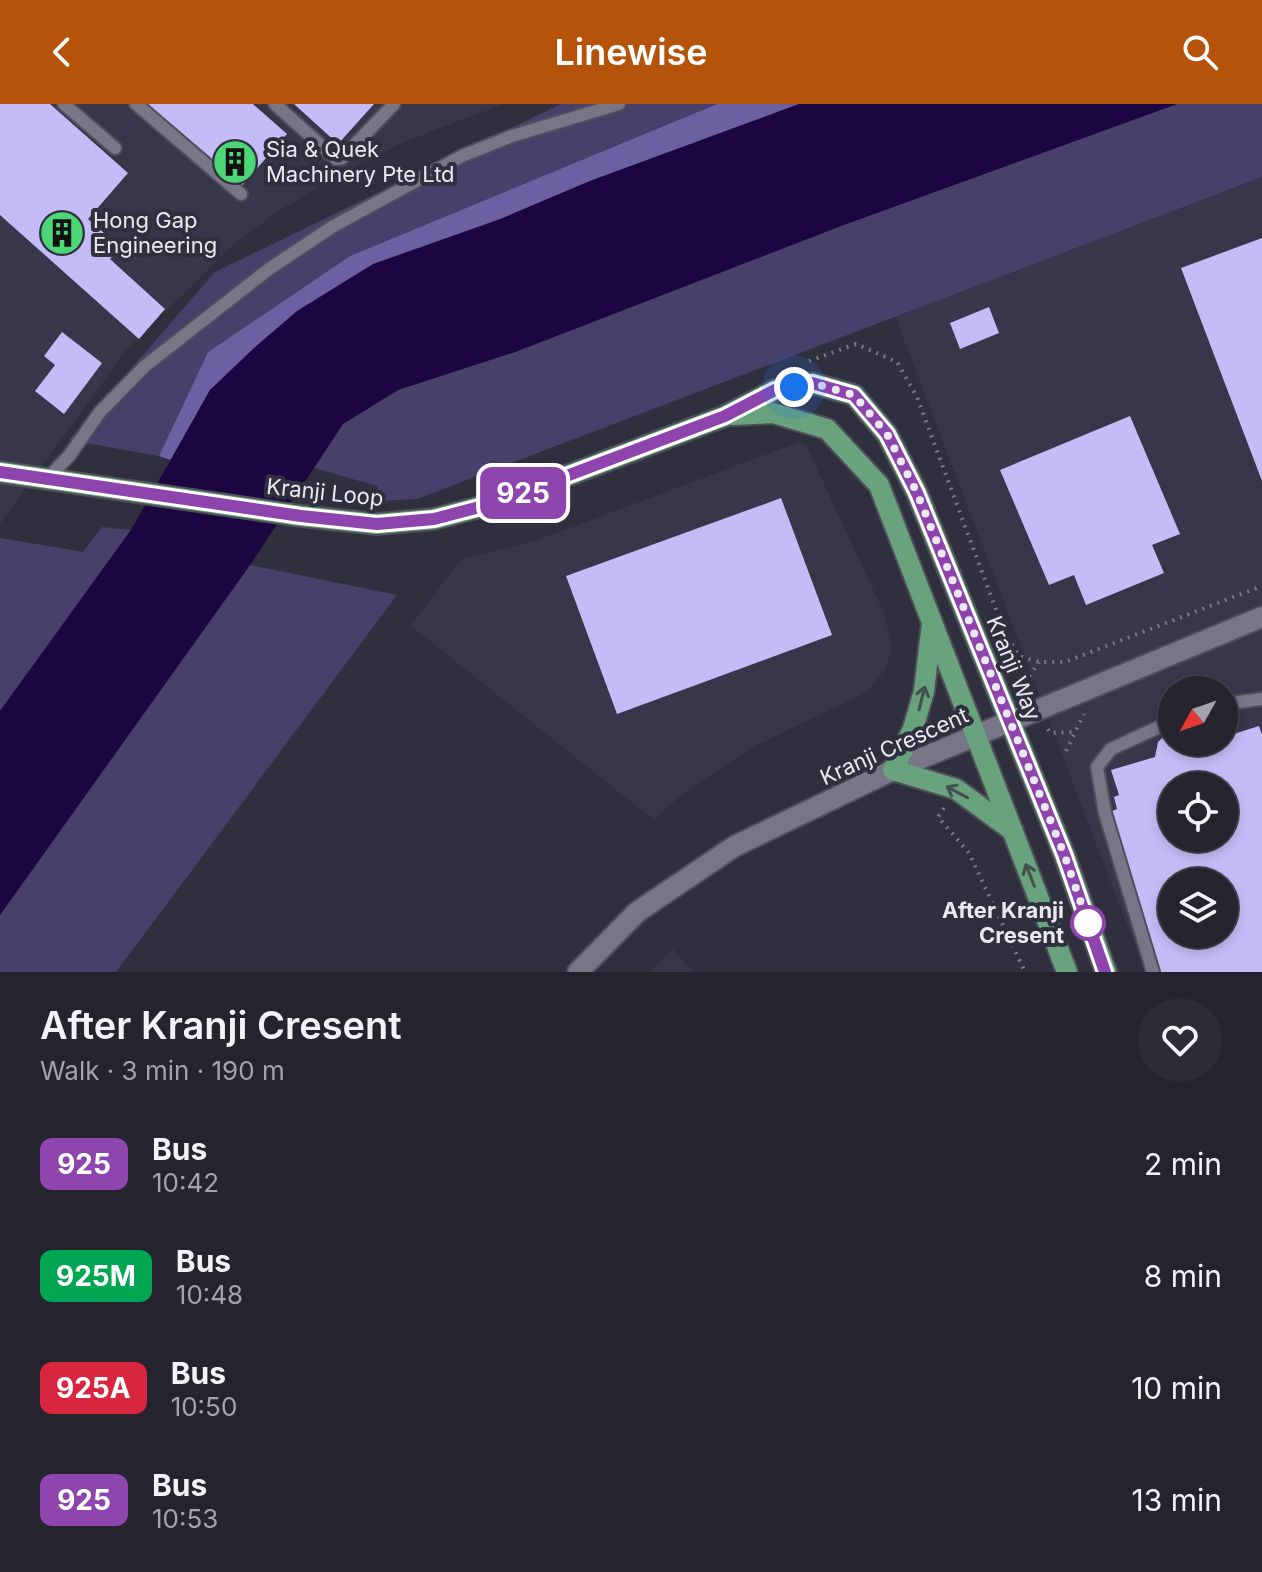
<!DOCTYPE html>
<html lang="en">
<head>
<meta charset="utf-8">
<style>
	:root { --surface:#24232e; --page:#2c2b36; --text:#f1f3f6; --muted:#a3a4aa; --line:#41404a; --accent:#b45309 }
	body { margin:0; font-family:Inter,sans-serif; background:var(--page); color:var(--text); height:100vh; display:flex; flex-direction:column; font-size:30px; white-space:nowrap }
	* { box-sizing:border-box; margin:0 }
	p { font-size:26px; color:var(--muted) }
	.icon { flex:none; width:44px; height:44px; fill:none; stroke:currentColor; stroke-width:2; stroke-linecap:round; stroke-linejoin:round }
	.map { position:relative; height:868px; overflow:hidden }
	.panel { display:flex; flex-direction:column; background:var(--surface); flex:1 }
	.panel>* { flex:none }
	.badge { padding:0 16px; border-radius:12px; font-size:28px; line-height:52px }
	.needle { width:52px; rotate:230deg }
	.controls { position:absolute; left:1158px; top:572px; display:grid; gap:16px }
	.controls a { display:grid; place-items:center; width:80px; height:80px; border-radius:50%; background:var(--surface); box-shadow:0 4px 12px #0003,0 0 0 2px var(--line); font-size:40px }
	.you { position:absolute; width:40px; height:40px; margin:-20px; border:6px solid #fff; border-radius:50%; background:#1a73e8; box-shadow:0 0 0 12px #1a73e833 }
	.map>.badge { position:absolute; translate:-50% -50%; box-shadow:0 0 0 4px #fff }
	.round { display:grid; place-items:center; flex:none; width:84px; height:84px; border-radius:42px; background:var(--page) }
	.overview { display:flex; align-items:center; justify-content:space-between; height:136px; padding:0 40px }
	h1 { font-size:38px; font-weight:600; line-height:60px }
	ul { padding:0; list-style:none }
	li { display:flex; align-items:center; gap:24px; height:112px; padding:0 40px }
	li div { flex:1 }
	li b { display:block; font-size:30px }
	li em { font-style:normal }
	li .badge { min-width:88px; font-weight:700; text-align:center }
	header { display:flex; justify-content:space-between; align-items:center; height:104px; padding:0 40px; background:var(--accent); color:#fff; font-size:36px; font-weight:600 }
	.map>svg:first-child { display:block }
	.built { fill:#38364a; fill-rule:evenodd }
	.green { fill:#47406b }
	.forest { fill:#6b60a2 }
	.water { fill:#1b0642 }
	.building { fill:#c3bcf6; fill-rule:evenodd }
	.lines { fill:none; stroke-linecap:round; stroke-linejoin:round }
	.service-casing { stroke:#4f4e5a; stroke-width:16 }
	.minor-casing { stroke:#4f4e5a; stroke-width:24 }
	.primary-casing { stroke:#4f4e5a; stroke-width:24 }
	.path { stroke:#7a7985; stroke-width:4; stroke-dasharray:2 6; stroke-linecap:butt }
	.service { stroke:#777586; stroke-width:12 }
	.minor { stroke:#777586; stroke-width:20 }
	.primary { stroke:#69a37e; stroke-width:20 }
	.oneway { stroke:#415250 }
	.line-casing { stroke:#fff; stroke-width:18 }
	.line { stroke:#8e44ad; stroke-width:12 }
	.walk { stroke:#eae9f2; stroke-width:8; stroke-dasharray:0 14.4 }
	.stop-dot { fill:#fff; stroke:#8e44ad; stroke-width:4 }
	.labels { text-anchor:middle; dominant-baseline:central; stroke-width:8; stroke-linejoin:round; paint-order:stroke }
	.poi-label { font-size:22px; fill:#eae9f2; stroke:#302f3d; text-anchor:start }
	.street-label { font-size:22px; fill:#eae9f2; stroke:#302f3d }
	.stop-label { font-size:22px; font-weight:bold; fill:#eae9f2; stroke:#302f3d; text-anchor:end }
</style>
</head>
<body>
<header><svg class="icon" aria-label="back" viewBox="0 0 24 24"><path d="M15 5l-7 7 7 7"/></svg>Linewise<svg class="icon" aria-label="search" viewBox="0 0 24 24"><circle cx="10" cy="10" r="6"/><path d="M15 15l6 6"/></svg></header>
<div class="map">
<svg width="1262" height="868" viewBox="0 0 1262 868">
	<rect width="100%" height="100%" fill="#302f3d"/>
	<path class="built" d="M0 0H504L411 35 361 59 277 108 232 142 127 245 0 420Z
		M1262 73V868H1145L895 212ZM1172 586H1224V638H1172ZM1172 682H1224V734H1172ZM1172 778H1224V830H1172Z
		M799 338 806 341 884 509 892 542 886 564 867 588 755 642 683 689 654 716 411 522 461 455 538 436Z
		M673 845 692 868H649L653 864Z"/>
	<path class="green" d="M561 0H717L350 152 208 248 159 352 69 336 215 168Z
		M1177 0H1262V73L417 395 380 397 377 382 314 364 343 320 398 286 515 248 841 122Z
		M102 423 131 426 0 607V434L83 448Z
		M250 461 397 491 116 868H0V811Z"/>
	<path class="forest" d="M717 0H799L590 77 503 114 210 286 171 356 159 352 208 248 350 152Z"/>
	<path class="water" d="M799 0H1177L841 122 515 248 398 286 343 320 250 461 0 811V607L131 426 210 286 254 244 297 207 373 160 503 114 590 77Z"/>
	<path class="building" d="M0 0H50L128 69 88 115 120 143 110 155 165 205 139 235 0 111Z
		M142 0H253L287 30 239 85Z
		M294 0H374L338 40Z
		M1262 134V377L1181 164Z
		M989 203 999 229 960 245 950 219Z
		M62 228 102 259 64 310 35 287 55 261 44 252Z
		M1130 312 1180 430 1152 441 1164 469 1086 501 1074 471 1049 481 1000 366Z
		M781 394 832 531 617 610 566 472Z
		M1259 622 1262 631V868H1160L1112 707 1117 705 1114 693 1119 691 1111 666 1155 653 1158 638 1172 624V638H1224V633ZM1172 682H1224V734H1172ZM1172 778H1224V830H1172Z"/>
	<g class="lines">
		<g class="service-casing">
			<path id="service" d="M64 0 115 44
				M136 0 241 90
				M275 0 336 55 342 54 394 0
				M47 375 69 352 100 308 145 262 269 165 332 123 462 52 512 32 619 0
				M1224 600 1262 595
				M1153 868 1105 709 1097 663 1111 645 1172 617"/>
		</g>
		<g class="minor-casing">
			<path id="minor" d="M578 868 637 808 735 742 893 666 1262 513"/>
		</g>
		<g class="primary-casing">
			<path id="primary" d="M733 311 773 309 827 325 879 381 1067 868
				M0 368 301 412 377 420 434 415 495 399 725 312 775 286 812 279 854 291 887 330 917 389 1064 750 1106 868
				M932 519 924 587 913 625 893 666 956 685 1013 727"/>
		</g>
		<path class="path" d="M809 257 856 240 897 258 917 293 1004 527 1019 552 1039 558H1065L1262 482
			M1033 587 1028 574 1039 558
			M1048 625 1050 629 1075 628
			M1066 647 1084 610
			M944 704 938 713 969 749 1025 868"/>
		<use href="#service" class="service"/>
		<use href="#minor" class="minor"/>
		<use href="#primary" class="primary"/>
	</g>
	<defs><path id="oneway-shaft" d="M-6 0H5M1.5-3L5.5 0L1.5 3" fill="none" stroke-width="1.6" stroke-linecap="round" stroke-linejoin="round" transform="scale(2)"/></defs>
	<g class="oneway">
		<use href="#oneway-shaft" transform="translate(922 594) rotate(-76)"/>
		<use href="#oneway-shaft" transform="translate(957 688) rotate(-152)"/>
		<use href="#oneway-shaft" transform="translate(1030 771) rotate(-111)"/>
	</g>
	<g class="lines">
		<g class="line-casing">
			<path id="line" d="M0 368 301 412 377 420 434 415 495 399 524 388 725 312 775 286 812 279 854 291 887 330 917 389 1064 750 1105 868"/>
		</g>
		<use href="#line" class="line"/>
		<path class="walk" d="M794 283 812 279 854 291 887 330 917 389 1064 750 1088 819"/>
	</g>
	<defs>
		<g id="building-disc" transform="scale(2.3)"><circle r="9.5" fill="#4cd676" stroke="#302f3d"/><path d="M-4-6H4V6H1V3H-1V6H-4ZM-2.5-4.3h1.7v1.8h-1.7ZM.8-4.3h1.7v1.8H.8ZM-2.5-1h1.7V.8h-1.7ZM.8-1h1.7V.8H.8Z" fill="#111"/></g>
	</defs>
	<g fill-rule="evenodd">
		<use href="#building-disc" x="235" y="58"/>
		<use href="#building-disc" x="62" y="129"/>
	</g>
	<circle class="stop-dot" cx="1088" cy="819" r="16"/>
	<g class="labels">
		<g class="poi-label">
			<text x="266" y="45">Sia &amp; Quek<tspan x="266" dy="25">Machinery Pte Ltd</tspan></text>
			<text x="93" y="116">Hong Gap<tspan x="93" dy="25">Engineering</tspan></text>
		</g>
		<g class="street-label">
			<text transform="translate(325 388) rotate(6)">Kranji Loop</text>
			<text transform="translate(1014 564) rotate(68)">Kranji Way</text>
			<text transform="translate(894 642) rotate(-24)">Kranji Crescent</text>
		</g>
		<g class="stop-label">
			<text x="1064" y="806">After Kranji<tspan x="1064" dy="25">Cresent</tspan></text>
		</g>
	</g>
</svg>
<div class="controls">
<a><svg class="needle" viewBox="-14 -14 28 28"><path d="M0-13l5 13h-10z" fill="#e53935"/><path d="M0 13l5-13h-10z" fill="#a3a4aa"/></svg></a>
<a><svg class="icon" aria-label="locate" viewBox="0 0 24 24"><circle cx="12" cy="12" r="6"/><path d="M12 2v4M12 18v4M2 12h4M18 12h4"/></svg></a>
<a><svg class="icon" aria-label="layers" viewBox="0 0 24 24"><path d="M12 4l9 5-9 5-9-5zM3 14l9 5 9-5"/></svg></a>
</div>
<div class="you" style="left:794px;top:283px"></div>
<b class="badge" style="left:523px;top:389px;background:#8e44ad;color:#fff">925</b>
</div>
<section class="panel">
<div class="overview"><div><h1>After Kranji Cresent</h1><p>Walk · 3 min · 190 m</p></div><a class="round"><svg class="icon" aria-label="heart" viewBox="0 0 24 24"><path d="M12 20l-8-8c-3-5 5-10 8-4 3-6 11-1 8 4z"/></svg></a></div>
<ul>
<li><span class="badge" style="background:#8e44ad;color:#fff">925</span><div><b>Bus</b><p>10:42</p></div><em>2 min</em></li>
<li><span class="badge" style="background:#00a651;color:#fff">925M</span><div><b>Bus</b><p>10:48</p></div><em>8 min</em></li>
<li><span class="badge" style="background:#d7263d;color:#fff">925A</span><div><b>Bus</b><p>10:50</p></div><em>10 min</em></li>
<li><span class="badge" style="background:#8e44ad;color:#fff">925</span><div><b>Bus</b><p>10:53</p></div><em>13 min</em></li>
</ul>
</section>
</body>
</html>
